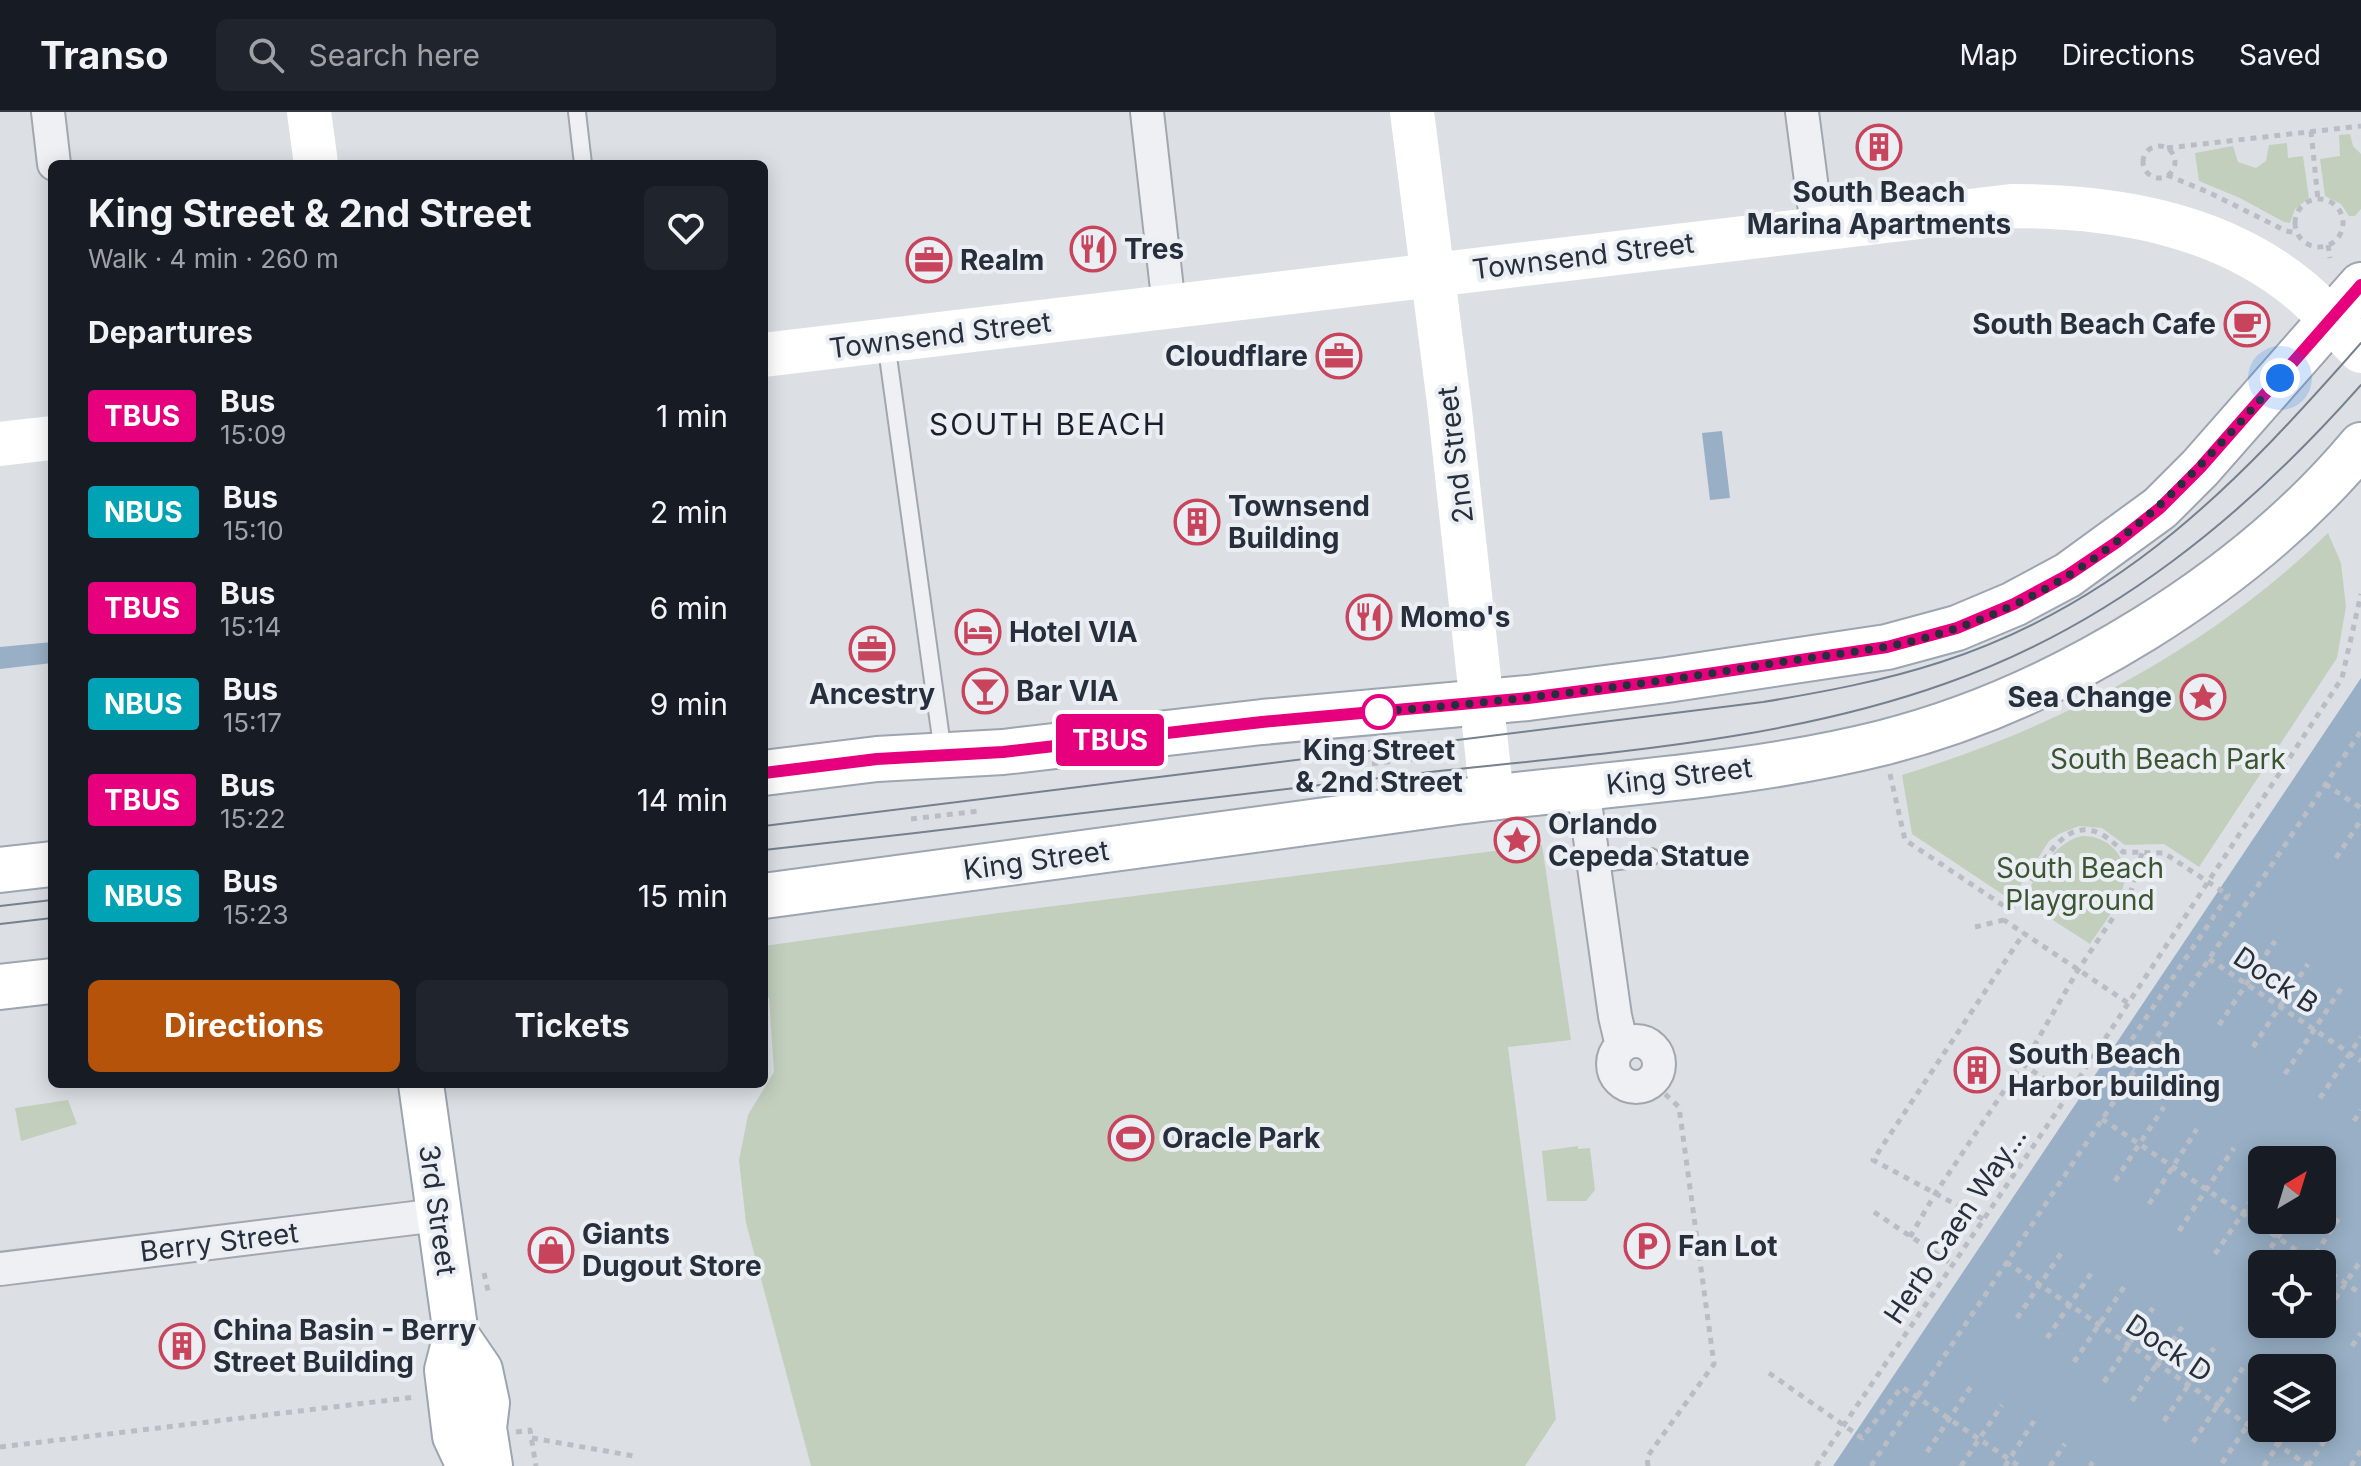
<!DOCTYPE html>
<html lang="en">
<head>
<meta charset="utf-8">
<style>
	:root { --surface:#171b24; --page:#20242c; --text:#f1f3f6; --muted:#9ea1a6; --line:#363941; --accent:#b45309 }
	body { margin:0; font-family:Inter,sans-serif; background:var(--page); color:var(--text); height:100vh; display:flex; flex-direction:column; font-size:30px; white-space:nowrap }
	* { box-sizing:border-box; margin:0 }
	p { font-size:26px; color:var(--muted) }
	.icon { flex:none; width:44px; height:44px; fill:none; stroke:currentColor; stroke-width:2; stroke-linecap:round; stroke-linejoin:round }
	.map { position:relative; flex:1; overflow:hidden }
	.details { position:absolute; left:48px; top:48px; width:720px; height:928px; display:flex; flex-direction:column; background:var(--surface); border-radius:12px; box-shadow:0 4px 20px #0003 }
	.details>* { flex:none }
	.badge { padding:0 16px; border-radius:6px; font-size:28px; line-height:52px }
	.needle { width:52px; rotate:38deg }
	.tools { position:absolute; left:2248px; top:1034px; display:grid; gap:16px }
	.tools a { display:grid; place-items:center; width:88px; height:88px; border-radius:12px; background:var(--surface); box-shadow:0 4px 20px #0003; font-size:40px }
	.you { position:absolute; width:40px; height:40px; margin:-20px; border:6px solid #fff; border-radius:50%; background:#1a73e8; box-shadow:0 0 0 12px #1a73e833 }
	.map>.badge { position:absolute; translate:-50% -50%; box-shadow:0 0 0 4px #fff }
	h2 { padding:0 40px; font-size:30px; line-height:72px }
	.round { display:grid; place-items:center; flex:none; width:84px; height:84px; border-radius:12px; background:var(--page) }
	.summary { display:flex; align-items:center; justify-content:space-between; height:136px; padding:0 40px }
	h1 { font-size:38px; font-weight:700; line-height:60px }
	.cta { display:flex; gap:16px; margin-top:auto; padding:16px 40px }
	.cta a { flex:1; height:92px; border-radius:12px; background:var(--accent); color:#fff; font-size:32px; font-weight:700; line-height:92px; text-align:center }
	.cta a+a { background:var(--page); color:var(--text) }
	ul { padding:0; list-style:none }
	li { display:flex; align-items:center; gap:24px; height:96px; padding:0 40px }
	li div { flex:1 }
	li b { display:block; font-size:30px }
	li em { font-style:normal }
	li .badge { min-width:88px; font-weight:700; text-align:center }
	header { display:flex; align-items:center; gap:48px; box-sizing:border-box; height:112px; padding:0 40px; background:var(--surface); border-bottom:2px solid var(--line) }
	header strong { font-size:38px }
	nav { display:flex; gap:44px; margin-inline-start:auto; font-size:28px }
	.search { width:560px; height:72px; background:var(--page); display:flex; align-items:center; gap:20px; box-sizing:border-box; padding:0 28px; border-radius:12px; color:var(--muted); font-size:30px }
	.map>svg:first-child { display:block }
	.green { fill:#c2cfbd }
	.water { fill:#98afc5; fill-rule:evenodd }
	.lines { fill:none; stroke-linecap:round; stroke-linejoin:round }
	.lane-casing { stroke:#a2a7af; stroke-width:20 }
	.street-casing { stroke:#a2a7af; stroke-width:36 }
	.primary-casing { stroke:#9ca5b0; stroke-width:48 }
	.path { stroke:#babec4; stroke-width:5; stroke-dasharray:6 6; stroke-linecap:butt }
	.lane { stroke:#eef0f4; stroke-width:16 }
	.street { stroke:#eef0f4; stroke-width:32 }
	.secondary { stroke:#fff; stroke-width:44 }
	.primary { stroke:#fff; stroke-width:44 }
	.tram { stroke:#76808e; stroke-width:2 }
	.line-casing { stroke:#fff; stroke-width:18 }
	.line { stroke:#e6007e; stroke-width:12 }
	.walk { stroke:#262f3b; stroke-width:8; stroke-dasharray:0 14.4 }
	.stop-dot { fill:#fff; stroke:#e6007e; stroke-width:4 }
	.labels { text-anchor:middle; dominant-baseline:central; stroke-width:8; stroke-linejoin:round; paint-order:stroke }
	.poi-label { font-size:28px; font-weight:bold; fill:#262f3b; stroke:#ebeff3; text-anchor:start }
	.street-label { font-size:28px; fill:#262f3b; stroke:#ebeff3 }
	.stop-label { font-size:28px; font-weight:bold; fill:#262f3b; stroke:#ebeff3 }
	.park-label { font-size:28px; fill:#3c5634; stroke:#ebeff3 }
	.neighbourhood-label { font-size:30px; letter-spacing:2px; fill:#19202b; stroke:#ebeff3 }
</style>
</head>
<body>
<header>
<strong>Transo</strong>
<div class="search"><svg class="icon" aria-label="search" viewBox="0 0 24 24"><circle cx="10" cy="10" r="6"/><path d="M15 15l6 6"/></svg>Search here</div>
<nav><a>Map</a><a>Directions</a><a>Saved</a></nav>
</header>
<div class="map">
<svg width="2361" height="1354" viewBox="0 0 2361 1354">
	<rect width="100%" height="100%" fill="#dce0e5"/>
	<path class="green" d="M2350 22 2353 34 2361 42V97L2355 104H2349L2341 92 2325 84 2320 47 2340 44 2339 23Z
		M2287 31 2288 46 2303 44 2309 86 2295 97 2290 111 2284 110 2240 86 2199 69 2195 41 2233 34 2238 50 2256 56 2266 49 2269 33Z
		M2328 421 2341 451 2346 495 2337 546 2199 755 2164 732 2125 733 2102 716 2079 714 2059 722 2049 729 2011 788 1912 722 1902 663C2061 614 2209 537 2328 421Z
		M2082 724C2095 724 2106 728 2115 738 2142 768 2107 806 2090 832L2022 788C2038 764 2052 731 2082 724Z
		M1542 733 1571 928 1508 935 1556 1307 1525 1354H811L746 1111 739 1048 748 1003 774 960 769 886H764V834L991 802Z
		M68 988 77 1012 21 1029 15 996Z
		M1578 1034V1037L1590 1036 1595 1078 1586 1089H1547L1542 1039Z"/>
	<path class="water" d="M1722 319 1730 386 1710 388 1702 321Z
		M52 530V551L0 557V535Z
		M2361 566V1354H1833ZM2322 1048V1108H2262V1048ZM2262 1152H2322V1212H2262ZM2262 1256H2322V1316H2262Z"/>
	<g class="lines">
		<g class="lane-casing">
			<path id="lane" d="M577 0 583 52
				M886 230 943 641
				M1594 752 1651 745"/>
		</g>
		<g class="street-casing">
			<path id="street" d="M48 0 54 52
				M1147 0 1169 195
				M1802 0 1817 115
				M1583 676 1615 904 1622 934
				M1613 952a23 23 0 1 1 46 0a23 23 0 1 1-46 0Z
				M0 1157 438 1103"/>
		</g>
		<g class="primary-casing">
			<path id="primary" d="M764 661 877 647 1003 640 1262 610 1528 586 1667 568 1887 535 1957 516 2014 492 2068 463 2160 396 2200 356 2361 173
				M0 758 52 752
				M764 784C990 755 1216 723 1442 692 1588 672 1738 667 1882 631 2056 587 2246 471 2361 333
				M0 875 52 869
				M421 972 456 1223 447 1258 455 1324 469 1354
				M456 1223 480 1258 487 1291 484 1316 490 1354"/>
		</g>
		<path class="path" d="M2311 19 2318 88
			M2143 50a16 16 0 1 1 32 0a16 16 0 1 1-32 0Z
			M2167 36 2361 14
			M2167 63 2210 81 2286 119 2297 121
			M2295 111a24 24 0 1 1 48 0a24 24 0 1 1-48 0Z
			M2328 133 2330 146
			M1360 653 1440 644
			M1890 662 1905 728 2010 798 2004 808 2128 891
			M2325 672 2361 696
			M911 707 979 699
			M2336 746 2361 708
			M2010 798C2041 764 2065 677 2123 740L2164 741 2228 783 2118 948 2134 959
			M1975 815 2004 808
			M2209 847 2361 949
			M2219 913 2275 829
			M2253 935 2308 852
			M2022 952 2068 982
			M2285 962 2344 872
			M2320 986 2361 925
			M2102 1007 2317 1152
			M2354 1009 2361 998
			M2115 1069 2164 995
			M2149 1092 2197 1017
			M1874 1100 1952 1152
			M1983 1107 1873 1048 2024 821
			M2179 1119 2234 1036
			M1910 1125 1935 1082 2034 934 2078 858 2131 779 2142 741
			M2215 1142 2262 1073
			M2006 1150 2309 1354
			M2309 1152 2339 1106
			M2322 1155 2361 1182
			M484 1161 489 1183
			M2251 1166 2289 1108
			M2017 1206 2062 1140
			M2322 1207 2361 1148
			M2047 1226 2092 1160
			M2352 1234 2361 1221
			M2074 1250 2124 1175
			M1769 1261 1862 1326 1902 1275 2019 1354
			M2104 1270 2153 1196
			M2132 1289 2182 1215
			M2164 1309 2214 1236
			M516 1320 530 1318 536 1354
			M532 1326 634 1344
			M2193 1330 2243 1256
			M0 1335 416 1285
			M1927 1340 1972 1273
			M2222 1351 2262 1292
			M1648 1354 1647 1345 1714 1252 1679 995 1651 969
			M1816 1354 2068 983 2342 566 2361 482
			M1871 1354 2361 619
			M1961 1354 2002 1293
			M2005 1354 2034 1309
			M2050 1354 2065 1332
			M2090 1354 2093 1350
			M2264 1354 2289 1316
			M2308 1354 2334 1314
			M2351 1354 2361 1338"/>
		<use href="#lane" class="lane"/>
		<use href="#street" class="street"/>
		<path class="secondary" d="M309 0 316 52
			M1412 0 1450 299 1492 686
			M764 243 2011 94C2113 94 2219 111 2300 178 2322 196 2341 219 2361 239
			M0 332 52 326"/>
		<use href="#primary" class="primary"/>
		<path class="tram" d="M764 714 1763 590C1823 580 1883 569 1941 550 2123 491 2239 370 2361 231
			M764 738C975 715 1186 689 1396 664 1580 642 1771 634 1947 571 2112 513 2246 403 2361 273
			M0 794 52 788
			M0 812 52 806"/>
	</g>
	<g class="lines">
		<g class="line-casing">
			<path id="line" d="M764 661 877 647 1003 640 1262 610 1528 586 1667 568 1887 535 1957 516 2014 492 2068 463 2117 430 2160 396 2200 356 2361 173"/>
		</g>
		<use href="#line" class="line"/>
		<path class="walk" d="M1379 600H1374C1505 590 1635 574 1764 553 1804 546 1844 542 1884 535 1948 524 2014 497 2069 463 2154 410 2214 339 2280 266"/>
	</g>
	<defs>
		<g id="building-ring" transform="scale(2.3)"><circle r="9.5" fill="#ebeff3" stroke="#c7445c" stroke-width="1.5"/><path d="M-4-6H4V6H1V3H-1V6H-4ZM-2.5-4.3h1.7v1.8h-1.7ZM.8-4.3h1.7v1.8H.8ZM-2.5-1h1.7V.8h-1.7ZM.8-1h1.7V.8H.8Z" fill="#c7445c"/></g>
		<g id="restaurant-ring" transform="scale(2.3)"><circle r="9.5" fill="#ebeff3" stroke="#c7445c" stroke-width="1.5"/><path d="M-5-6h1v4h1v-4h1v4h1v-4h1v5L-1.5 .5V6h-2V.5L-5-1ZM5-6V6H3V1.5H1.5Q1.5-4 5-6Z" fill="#c7445c"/></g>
		<g id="office-ring" transform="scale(2.3)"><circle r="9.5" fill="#ebeff3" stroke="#c7445c" stroke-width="1.5"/><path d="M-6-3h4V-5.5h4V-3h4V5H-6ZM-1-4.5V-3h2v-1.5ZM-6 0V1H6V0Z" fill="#c7445c"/></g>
		<g id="cafe-ring" transform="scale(2.3)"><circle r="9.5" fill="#ebeff3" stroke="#c7445c" stroke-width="1.5"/><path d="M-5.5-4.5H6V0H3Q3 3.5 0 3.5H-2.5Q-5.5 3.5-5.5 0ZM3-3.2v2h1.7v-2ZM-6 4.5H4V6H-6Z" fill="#c7445c"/></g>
		<g id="hotel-ring" transform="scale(2.3)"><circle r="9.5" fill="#ebeff3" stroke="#c7445c" stroke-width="1.5"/><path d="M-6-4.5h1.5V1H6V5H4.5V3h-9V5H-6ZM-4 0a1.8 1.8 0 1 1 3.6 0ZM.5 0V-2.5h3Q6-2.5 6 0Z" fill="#c7445c"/></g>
		<g id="bar-ring" transform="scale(2.3)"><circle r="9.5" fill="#ebeff3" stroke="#c7445c" stroke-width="1.5"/><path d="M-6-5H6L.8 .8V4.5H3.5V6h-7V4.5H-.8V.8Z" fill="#c7445c"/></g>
		<g id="sight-ring" transform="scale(2.3)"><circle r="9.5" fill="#ebeff3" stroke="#c7445c" stroke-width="1.5"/><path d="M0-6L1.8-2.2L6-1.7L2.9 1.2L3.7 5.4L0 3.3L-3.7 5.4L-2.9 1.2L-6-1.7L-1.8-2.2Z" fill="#c7445c"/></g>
		<g id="stadium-ring" transform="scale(2.3)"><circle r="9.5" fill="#ebeff3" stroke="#c7445c" stroke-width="1.5"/><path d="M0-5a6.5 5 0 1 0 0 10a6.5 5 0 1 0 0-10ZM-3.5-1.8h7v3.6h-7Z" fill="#c7445c"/></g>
		<g id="parking-ring" transform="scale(2.3)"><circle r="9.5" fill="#ebeff3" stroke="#c7445c" stroke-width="1.5"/><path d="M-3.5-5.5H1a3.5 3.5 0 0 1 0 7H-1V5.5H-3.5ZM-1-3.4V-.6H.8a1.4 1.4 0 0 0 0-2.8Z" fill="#c7445c"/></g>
		<g id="shop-ring" transform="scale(2.3)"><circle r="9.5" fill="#ebeff3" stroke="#c7445c" stroke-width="1.5"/><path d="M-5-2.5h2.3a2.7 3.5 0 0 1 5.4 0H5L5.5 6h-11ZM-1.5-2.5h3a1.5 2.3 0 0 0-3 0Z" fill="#c7445c"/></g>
	</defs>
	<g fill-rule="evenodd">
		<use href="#building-ring" x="1879" y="35"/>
		<use href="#restaurant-ring" x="1093" y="137"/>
		<use href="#office-ring" x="929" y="148"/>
		<use href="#cafe-ring" x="2247" y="212"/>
		<use href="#office-ring" x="1339" y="244"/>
		<use href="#building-ring" x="1197" y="410"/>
		<use href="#restaurant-ring" x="1369" y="505"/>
		<use href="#hotel-ring" x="978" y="520"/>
		<use href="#office-ring" x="872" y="537"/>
		<use href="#bar-ring" x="985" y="579"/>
		<use href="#sight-ring" x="2203" y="585"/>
		<use href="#sight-ring" x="1517" y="728"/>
		<use href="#building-ring" x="1977" y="958"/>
		<use href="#stadium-ring" x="1131" y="1026"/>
		<use href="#parking-ring" x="1647" y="1134"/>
		<use href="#shop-ring" x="551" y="1138"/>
		<use href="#building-ring" x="182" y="1234"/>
	</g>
	<circle class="stop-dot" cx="1379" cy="600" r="16"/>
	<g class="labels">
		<g class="poi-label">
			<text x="1879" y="80" text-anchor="middle">South Beach<tspan x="1879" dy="32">Marina Apartments</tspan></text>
			<text x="1124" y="137">Tres</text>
			<text x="960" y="148">Realm</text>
			<text x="2216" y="212" text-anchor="end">South Beach Cafe</text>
			<text x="1308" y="244" text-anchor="end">Cloudflare</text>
			<text x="1228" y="394">Townsend<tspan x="1228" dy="32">Building</tspan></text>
			<text x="1400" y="505">Momo's</text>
			<text x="1009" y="520">Hotel VIA</text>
			<text x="1016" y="579">Bar VIA</text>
			<text x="872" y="582" text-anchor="middle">Ancestry</text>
			<text x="2172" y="585" text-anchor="end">Sea Change</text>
			<text x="1548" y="712">Orlando<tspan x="1548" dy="32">Cepeda Statue</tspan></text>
			<text x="2008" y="942">South Beach<tspan x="2008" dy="32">Harbor building</tspan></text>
			<text x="1162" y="1026">Oracle Park</text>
			<text x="582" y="1122">Giants<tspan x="582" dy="32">Dugout Store</tspan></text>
			<text x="1678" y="1134">Fan Lot</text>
			<text x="213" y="1218">China Basin - Berry<tspan x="213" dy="32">Street Building</tspan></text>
		</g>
		<g class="street-label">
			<text transform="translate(1583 144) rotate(-7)">Townsend Street</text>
			<text transform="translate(940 223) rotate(-7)">Townsend Street</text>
			<text transform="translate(1455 343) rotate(-97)">2nd Street</text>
			<text transform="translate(1679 664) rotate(-7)">King Street</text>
			<text transform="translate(1036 748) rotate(-8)">King Street</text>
			<text transform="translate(2276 868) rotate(34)">Dock B</text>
			<text transform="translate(438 1098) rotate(82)">3rd Street</text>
			<text transform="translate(1955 1113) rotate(-56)">Herb Caen Way...</text>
			<text transform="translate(219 1130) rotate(-7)">Berry Street</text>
			<text transform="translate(2169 1236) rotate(34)">Dock D</text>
		</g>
		<g class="stop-label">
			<text x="1379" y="638">King Street<tspan x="1379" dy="32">&amp; 2nd Street</tspan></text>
		</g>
		<g class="park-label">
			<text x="2168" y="647">South Beach Park</text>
			<text x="2080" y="756">South Beach<tspan x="2080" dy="32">Playground</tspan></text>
		</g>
		<g class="neighbourhood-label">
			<text x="1048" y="312">SOUTH BEACH</text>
		</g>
	</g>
</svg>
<div class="tools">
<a><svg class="needle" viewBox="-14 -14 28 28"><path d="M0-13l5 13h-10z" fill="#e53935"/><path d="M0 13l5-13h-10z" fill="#9ea1a6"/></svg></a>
<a><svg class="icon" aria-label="locate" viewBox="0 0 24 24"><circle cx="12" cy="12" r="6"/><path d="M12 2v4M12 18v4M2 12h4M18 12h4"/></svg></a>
<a><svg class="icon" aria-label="layers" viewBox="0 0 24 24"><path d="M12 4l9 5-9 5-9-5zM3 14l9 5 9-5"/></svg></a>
</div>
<div class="you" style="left:2280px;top:266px"></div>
<b class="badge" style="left:1110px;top:628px;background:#e6007e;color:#fff">TBUS</b>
<section class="details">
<div class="summary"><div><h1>King Street &amp; 2nd Street</h1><p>Walk · 4 min · 260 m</p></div><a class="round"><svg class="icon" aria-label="heart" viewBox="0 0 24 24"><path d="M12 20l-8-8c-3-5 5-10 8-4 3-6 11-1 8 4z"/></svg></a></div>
<h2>Departures</h2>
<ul>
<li><span class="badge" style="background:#e6007e;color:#fff">TBUS</span><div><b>Bus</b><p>15:09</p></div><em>1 min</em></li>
<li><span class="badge" style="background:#00a3b4;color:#fff">NBUS</span><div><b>Bus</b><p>15:10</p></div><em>2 min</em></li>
<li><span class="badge" style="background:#e6007e;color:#fff">TBUS</span><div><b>Bus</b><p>15:14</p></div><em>6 min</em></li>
<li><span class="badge" style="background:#00a3b4;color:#fff">NBUS</span><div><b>Bus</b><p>15:17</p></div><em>9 min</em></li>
<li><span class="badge" style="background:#e6007e;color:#fff">TBUS</span><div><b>Bus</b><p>15:22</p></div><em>14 min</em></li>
<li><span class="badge" style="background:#00a3b4;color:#fff">NBUS</span><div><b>Bus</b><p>15:23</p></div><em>15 min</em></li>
</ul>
<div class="cta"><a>Directions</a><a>Tickets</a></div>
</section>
</div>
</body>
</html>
